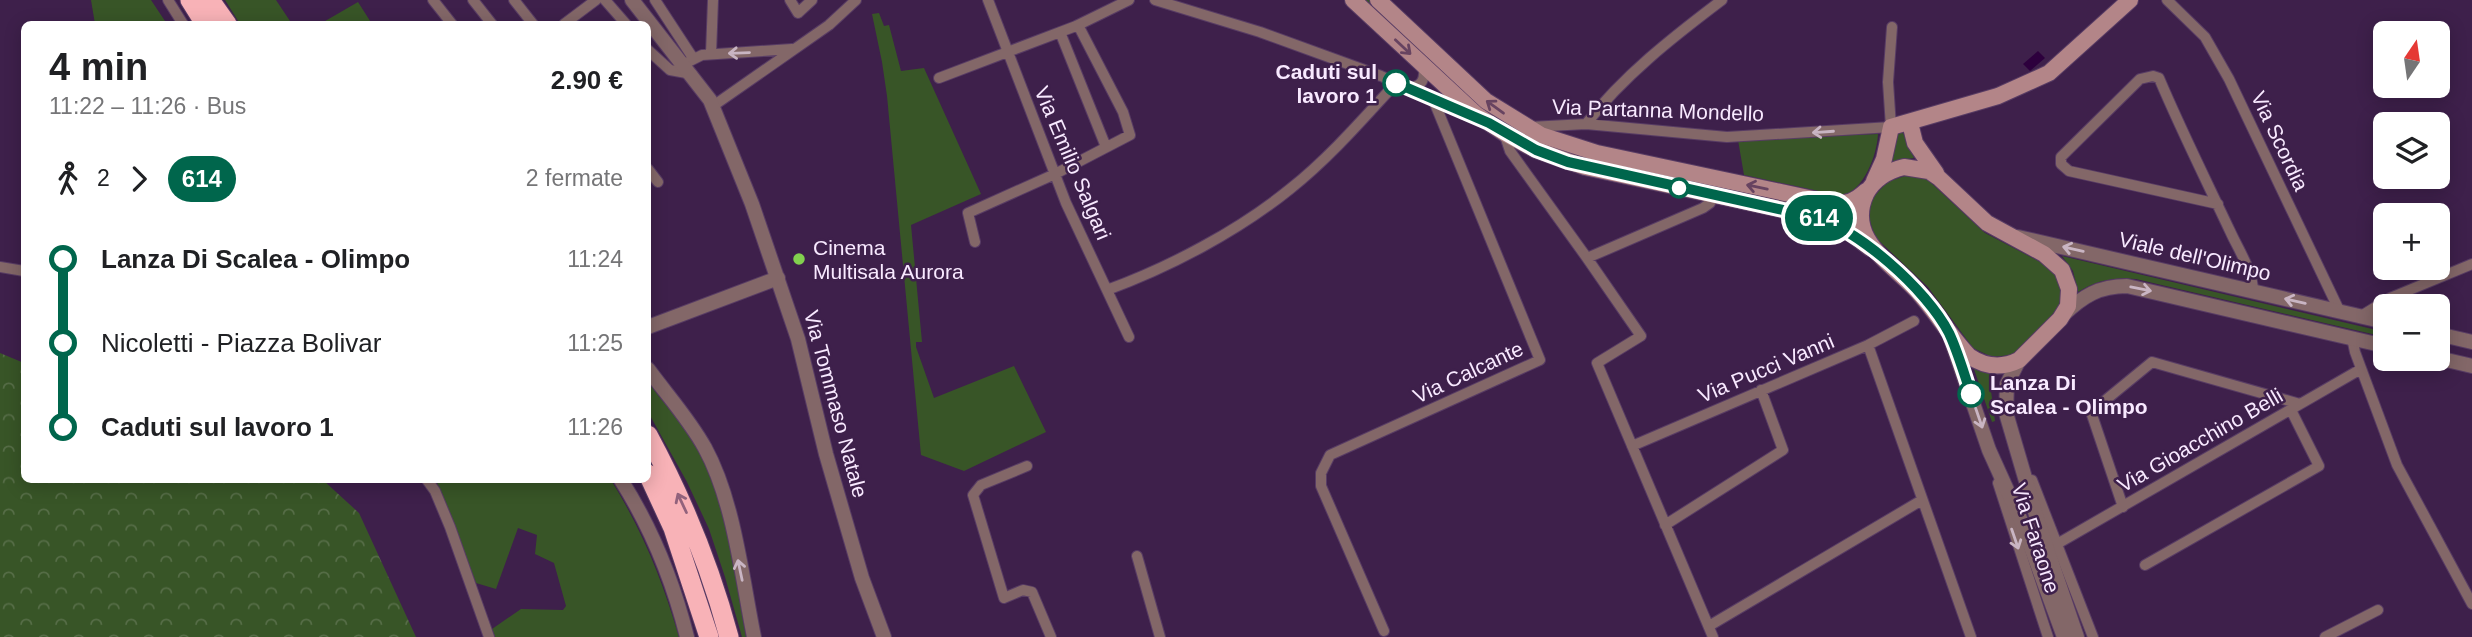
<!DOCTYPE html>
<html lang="it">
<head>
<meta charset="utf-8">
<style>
	:root { --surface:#fff; --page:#f2f2f2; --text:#202124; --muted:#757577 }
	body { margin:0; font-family:Helvetica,sans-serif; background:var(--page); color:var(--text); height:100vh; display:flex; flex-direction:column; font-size:26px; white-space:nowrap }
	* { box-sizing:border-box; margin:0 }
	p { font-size:23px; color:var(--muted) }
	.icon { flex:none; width:38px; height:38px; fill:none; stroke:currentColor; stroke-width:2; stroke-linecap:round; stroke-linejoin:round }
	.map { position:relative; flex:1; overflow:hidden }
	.side { position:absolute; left:21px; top:21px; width:630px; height:462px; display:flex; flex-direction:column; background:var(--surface); border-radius:10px; box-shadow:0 4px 18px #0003 }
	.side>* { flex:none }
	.badge { padding:0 14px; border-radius:23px; font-size:24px; line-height:46px }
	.needle { width:46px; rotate:13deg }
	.fabs { position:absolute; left:2373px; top:21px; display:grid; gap:14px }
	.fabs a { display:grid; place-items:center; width:77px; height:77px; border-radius:10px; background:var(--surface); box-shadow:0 4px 18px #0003; font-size:35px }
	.map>.badge { position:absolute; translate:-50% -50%; box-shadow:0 0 0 4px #fff }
	.legs { display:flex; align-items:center; gap:10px; height:77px; padding:0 28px; font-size:23px }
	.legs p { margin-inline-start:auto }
	.summary { display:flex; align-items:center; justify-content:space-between; height:119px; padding:0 28px }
	h1 { font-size:38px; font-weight:800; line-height:52px }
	ul { padding:0 28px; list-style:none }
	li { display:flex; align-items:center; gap:24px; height:84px; font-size:26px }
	li i { display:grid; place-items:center; width:10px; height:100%; margin:0 9px; background:currentColor }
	li i::after { content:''; width:18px; height:18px; margin:-9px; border:5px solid; border-radius:50%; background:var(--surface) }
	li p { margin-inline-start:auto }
	li:first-child i { background:linear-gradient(#0000 50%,currentColor 0) }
	li:last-child i { background:linear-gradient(currentColor 50%,#0000 0) }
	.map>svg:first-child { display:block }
	.green { fill:#385527 }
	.forest { fill:url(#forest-crowns) }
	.water { fill:#2d003d }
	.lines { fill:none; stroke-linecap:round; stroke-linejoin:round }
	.minor-casing { stroke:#583c64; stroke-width:12 }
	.tertiary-casing { stroke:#583c64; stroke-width:16 }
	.secondary-casing { stroke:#583c64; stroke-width:18 }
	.motorway-casing { stroke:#583c64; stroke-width:21 }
	.minor { stroke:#836768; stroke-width:10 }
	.tertiary { stroke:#836768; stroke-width:14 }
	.secondary { stroke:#b38588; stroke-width:16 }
	.motorway { stroke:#f8b2b7; stroke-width:19 }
	.oneway { stroke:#674360 }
	.oneway2 { stroke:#c9b5c3 }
	.oneway3 { stroke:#92627c }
	.line-1-casing { stroke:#fff; stroke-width:16 }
	.line-1 { stroke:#00664c; stroke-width:10 }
	.stop-1-dot { fill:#fff; stroke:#00664c; stroke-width:3.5 }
	.poi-dot { fill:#82d04f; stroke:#3e204b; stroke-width:2.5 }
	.labels { text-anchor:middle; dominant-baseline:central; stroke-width:5; stroke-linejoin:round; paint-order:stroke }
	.stop-label { font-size:21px; font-weight:bold; fill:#f8e9ff; stroke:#3e204b; text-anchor:end }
	.street-label { font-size:21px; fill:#f8e9ff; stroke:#3e204b }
	.poi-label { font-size:21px; fill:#f8e9ff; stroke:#3e204b; text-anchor:start }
</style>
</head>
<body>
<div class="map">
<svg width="2472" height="637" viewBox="0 0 2472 637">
	<defs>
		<pattern id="forest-crowns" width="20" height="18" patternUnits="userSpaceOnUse" patternTransform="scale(1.75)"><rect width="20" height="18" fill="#385527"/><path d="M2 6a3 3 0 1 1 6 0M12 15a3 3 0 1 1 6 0" fill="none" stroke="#566d47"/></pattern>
	</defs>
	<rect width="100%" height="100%" fill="#3e204b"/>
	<path class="green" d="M91 0H151L167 24H95Z
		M225 0H276L292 24H240Z
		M1363 0H1369L1445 72 1505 121 1840 211 1852 210V225L1589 163 1548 150 1487 115Z
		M358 2 372 24H320Z
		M879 13 884 26 889 25 901 71 924 68 981 194 911 225 922 342H916V347L934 398 1014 366 1046 432 964 471 921 455 887 96 882 62 872 14Z
		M1894 133H1903L1914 158 1888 162Z
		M1878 134C1877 155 1864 191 1841 196L1744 175 1738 140Z
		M1905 176H1917L1928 180 1985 233 2046 265 2056 275 2060 287 2061 298 2058 308 2022 348 2011 355 1992 357 1973 348 1928 287 1875 237 1869 218 1871 200 1887 182Z
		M2062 256 2385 332V337L2136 279C2114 277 2097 280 2078 292L2073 271Z
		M1974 369 1993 374 1991 391 1995 421 1992 422Z
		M648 382C666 406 688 429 701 456 729 509 735 579 746 637H742L725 577 709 529 687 482 648 412Z
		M436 480H611C643 532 662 579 679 637H495L492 629 521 609 563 610 566 606 554 563 535 554 537 535 518 528 496 589 476 583Z"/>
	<path class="forest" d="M0 353 24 363V480H323L359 513 416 637H0Z"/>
	<path class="water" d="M2038 51 2045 58 2030 71 2023 64Z"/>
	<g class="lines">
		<g class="minor-casing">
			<path id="minor" d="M168 0 183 24
				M433 0 452 24
				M473 0 492 24
				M514 0 533 24
				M605 0 626 24
				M655 0 693 58
				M790 0 798 13 812 0
				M988 0 1066 203 1129 337
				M1155 0 1260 32 1381 76 1474 117
				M2167 0 2205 37 2229 79 2340 312
				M564 24 596 0
				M1060 32 1106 147
				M648 50 670 70 692 74
				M711 54 713 0
				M684 64 702 55 792 49
				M939 78 1076 26 1129 0
				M1408 88C1422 87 1426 79 1423 66
				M713 106 829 25 856 0
				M1586 124C1623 76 1673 37 1722 0
				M1530 127 1586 124 1727 137 1891 127 1888 82 1892 27
				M1504 133 1510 151 1587 258 1641 336 1597 363 1713 637
				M648 169 658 182
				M2218 204 2069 171 2061 164V157L2140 79 2153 76 2159 78C2181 130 2206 180 2230 231 2238 249 2253 271 2253 291
				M975 242 968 213 1055 174 1130 135 1123 112 1078 25
				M1587 258 1703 208 1710 203 1714 195
				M0 267 24 271
				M1107 290C1170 267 1238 231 1290 189 1329 158 1362 120 1396 83
				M2361 316 2390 298 2472 264
				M2352 338 2355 352 2397 465 2472 604
				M1868 345 1971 637
				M1632 446 1868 345 1914 321
				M1027 466 981 485 973 495 1004 598 1023 590 1032 592 1051 637
				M427 480 435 491 450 527 489 637
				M2032 480 2093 637
				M1998 483 2048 637
				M2123 507 2091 412 2152 362 2300 404
				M1665 525 1783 450 1761 390
				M2057 544 2361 369
				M1137 556 1160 637
				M2145 565 2319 466 2291 410
				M1709 626 1922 500
				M1384 631 1321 486V473L1330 455 1540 360 1433 99
				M2325 637 2378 610"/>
		</g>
		<g class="tertiary-casing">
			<path id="tertiary" d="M632 0 710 100 752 204 798 339 826 454 862 578 884 637
				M2018 237 2385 322
				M2063 315C2083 296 2099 286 2127 286L2385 346
				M648 327 778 278
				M2438 334 2472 342
				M1951 339 1989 450 2022 523 2064 637
				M2438 358 2472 366
				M2019 360 2007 384 2006 413 2038 522 2077 637
				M648 369C667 395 689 419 705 448 734 501 742 578 754 637
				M621 480C652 529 673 581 687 637"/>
		</g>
		<g class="secondary-casing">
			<path id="secondary" d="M1353 0 1476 114 1504 133 1536 150 1585 167 1821 218 1844 228 1870 248
				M1378 0 1486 101 1541 135 1597 153 1832 203C1847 205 1855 201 1866 191
				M1910 123 1915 143 1936 173
				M1904 167 1929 171 1939 178 1987 223 2044 254 2062 270 2069 289 2068 306 2060 319 2019 360C2001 369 1985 367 1969 356 1950 336 1936 312 1918 292 1893 264 1845 239 1866 194 1874 179 1887 171 1904 167Z
				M1874 181 1884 159 1891 127 1998 96 2049 73 2130 0"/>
		</g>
		<g class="motorway-casing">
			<path id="motorway" d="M190 0 205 24
				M210 0 227 24
				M648 435C683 500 710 566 729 637
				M648 474 673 528 709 637"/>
		</g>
		<use href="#minor" class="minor"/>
		<use href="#tertiary" class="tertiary"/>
		<use href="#secondary" class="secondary"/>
		<use href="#motorway" class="motorway"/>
	</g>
	<defs><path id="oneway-shaft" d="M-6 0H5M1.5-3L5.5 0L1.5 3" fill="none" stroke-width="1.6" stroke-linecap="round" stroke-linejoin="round" transform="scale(1.75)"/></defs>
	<g class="oneway">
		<use href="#oneway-shaft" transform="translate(1403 47) rotate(43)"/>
		<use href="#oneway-shaft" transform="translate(1495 107) rotate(-144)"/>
		<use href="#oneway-shaft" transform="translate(1757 187) rotate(-168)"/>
	</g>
	<g class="oneway2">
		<use href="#oneway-shaft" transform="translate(739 53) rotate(178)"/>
		<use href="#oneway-shaft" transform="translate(1823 132) rotate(176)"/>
		<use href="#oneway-shaft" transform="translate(2073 249) rotate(-167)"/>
		<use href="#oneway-shaft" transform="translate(2141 289) rotate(11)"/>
		<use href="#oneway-shaft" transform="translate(2295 301) rotate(-167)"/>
		<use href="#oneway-shaft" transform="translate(1979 418) rotate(71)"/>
		<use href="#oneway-shaft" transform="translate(2015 539) rotate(71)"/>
		<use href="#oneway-shaft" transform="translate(740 570) rotate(-102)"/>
	</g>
	<use class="oneway3" href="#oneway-shaft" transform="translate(682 503) rotate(-115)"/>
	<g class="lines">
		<g class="line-1-casing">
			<path id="line-1" d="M1396 83 1489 123 1536 150 1568 162 1810 216C1857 227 1927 290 1949 333 1958 352 1964 374 1971 394"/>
		</g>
		<use href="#line-1" class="line-1"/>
	</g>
	<g class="stop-1-dot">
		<circle cx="1396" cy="83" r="12"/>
		<circle cx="1679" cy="188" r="9"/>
		<circle cx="1971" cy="394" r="12"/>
	</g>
	<circle class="poi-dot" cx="799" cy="259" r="7"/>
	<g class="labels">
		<g class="stop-label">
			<text x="1377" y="71">Caduti sul<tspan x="1377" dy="24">lavoro 1</tspan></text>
			<text x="1990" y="382" text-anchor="start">Lanza Di<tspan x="1990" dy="24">Scalea - Olimpo</tspan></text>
		</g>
		<g class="street-label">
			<text transform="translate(1658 110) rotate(2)">Via Partanna Mondello</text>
			<text transform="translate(2280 141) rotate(65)">Via Scordia</text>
			<text transform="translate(1073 163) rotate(67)">Via Emilio Salgari</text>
			<text transform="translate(2195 256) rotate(13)">Viale dell'Olimpo</text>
			<text transform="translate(1766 368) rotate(-23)">Via Pucci Vanni</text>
			<text transform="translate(1468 372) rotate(-25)">Via Calcante</text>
			<text transform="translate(836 404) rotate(75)">Via Tommaso Natale</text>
			<text transform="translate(2200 440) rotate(-30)">Via Gioacchino Belli</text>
			<text transform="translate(2036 538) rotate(72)">Via Faraone</text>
		</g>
		<g class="poi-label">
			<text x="813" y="247">Cinema<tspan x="813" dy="24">Multisala Aurora</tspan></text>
		</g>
	</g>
</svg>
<div class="fabs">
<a><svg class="needle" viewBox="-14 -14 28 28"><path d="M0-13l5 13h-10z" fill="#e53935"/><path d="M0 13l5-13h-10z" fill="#757577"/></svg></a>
<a><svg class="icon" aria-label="layers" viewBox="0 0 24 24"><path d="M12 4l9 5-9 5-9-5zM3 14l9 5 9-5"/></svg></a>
<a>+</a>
<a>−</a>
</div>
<b class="badge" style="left:1819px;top:218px;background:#00664c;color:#fff">614</b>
<section class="side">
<div class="summary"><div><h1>4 min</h1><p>11:22 – 11:26 · Bus</p></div><b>2.90 €</b></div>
<div class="legs"><svg class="icon" aria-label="walk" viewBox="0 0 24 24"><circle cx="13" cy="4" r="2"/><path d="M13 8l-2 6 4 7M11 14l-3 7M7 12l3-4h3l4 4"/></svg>2<svg class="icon" aria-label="forward" viewBox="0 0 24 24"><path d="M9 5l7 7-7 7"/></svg><b class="badge" style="background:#00664c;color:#fff">614</b><p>2 fermate</p></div>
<ul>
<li><i style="color:#00664c"></i><b>Lanza Di Scalea - Olimpo</b><p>11:24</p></li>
<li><i style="color:#00664c"></i><span>Nicoletti - Piazza Bolivar</span><p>11:25</p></li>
<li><i style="color:#00664c"></i><b>Caduti sul lavoro 1</b><p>11:26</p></li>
</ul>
</section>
</div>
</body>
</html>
